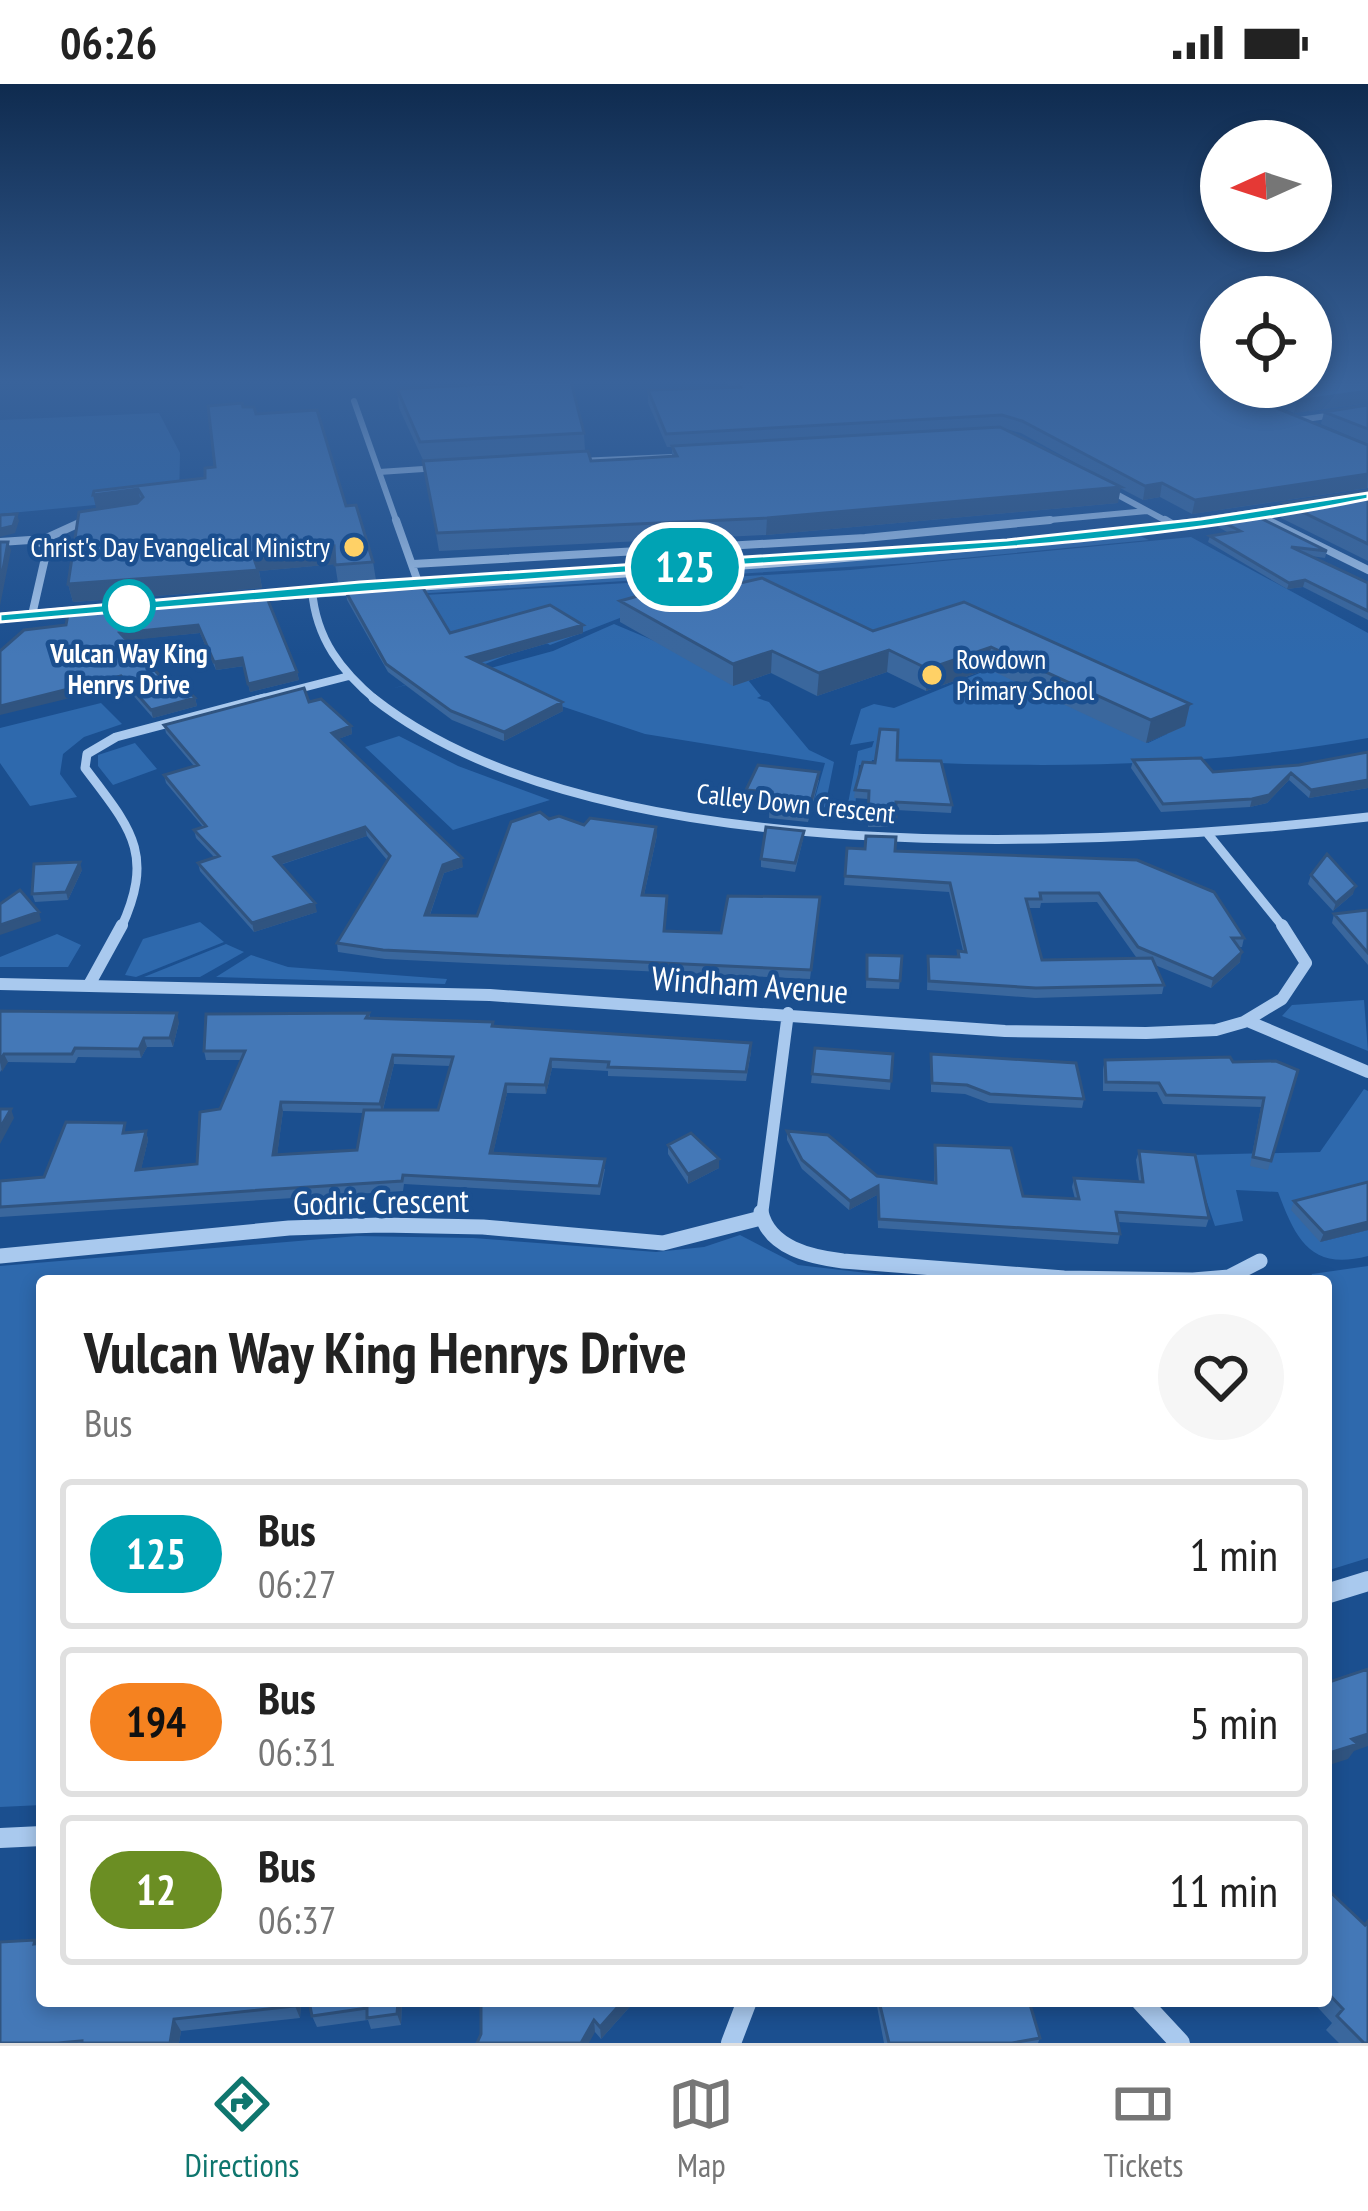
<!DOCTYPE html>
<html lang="en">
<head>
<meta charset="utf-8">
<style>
	:root { --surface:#fff; --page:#f6f6f6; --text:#222; --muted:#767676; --line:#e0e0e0; --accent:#0f766e }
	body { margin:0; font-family:"PT Sans Narrow",sans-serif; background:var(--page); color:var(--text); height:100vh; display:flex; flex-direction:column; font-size:45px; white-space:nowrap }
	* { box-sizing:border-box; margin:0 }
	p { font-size:39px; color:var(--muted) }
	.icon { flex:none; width:66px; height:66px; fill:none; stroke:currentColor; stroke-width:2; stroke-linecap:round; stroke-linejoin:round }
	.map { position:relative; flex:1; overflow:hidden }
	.details { position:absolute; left:36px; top:1191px; width:1296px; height:732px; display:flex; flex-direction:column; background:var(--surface); border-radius:12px; box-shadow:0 6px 18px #0003 }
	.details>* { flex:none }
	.badge { padding:0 24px; border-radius:39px; font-size:42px; line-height:78px }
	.needle { width:78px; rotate:267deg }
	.tools { position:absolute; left:1200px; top:36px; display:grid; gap:24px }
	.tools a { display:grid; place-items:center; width:132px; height:132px; border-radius:50%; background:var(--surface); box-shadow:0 6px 18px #0003; font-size:60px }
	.map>.badge { position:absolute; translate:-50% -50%; box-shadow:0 0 0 6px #fff }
	.round { display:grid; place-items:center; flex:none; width:126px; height:126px; border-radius:63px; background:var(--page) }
	.headline { display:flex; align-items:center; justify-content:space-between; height:204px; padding:0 48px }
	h1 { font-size:57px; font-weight:600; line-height:90px }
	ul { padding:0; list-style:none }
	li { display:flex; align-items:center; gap:36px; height:150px; margin:0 24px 18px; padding:0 24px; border:6px solid var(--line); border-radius:12px }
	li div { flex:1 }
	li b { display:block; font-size:45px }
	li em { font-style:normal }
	li .badge { min-width:132px; font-weight:700; text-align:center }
	.status { display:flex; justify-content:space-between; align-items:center; height:84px; padding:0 60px; background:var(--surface); direction:ltr }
	.status svg { height:33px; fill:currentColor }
	.tab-bar { display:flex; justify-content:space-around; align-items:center; height:168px; border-top:3px solid var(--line); background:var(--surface); font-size:33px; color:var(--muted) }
	.tab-bar a { display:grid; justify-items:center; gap:6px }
	.tab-bar .on { color:var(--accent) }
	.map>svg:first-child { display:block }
	.green { fill:#2e69ad }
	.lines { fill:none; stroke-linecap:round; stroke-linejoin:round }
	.street-far5 { stroke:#a9c9ee; stroke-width:6 }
	.street-far4 { stroke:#a9c9ee; stroke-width:8 }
	.street-far3 { stroke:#a9c9ee; stroke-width:9 }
	.street-far2 { stroke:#a9c9ee; stroke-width:12 }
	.street-far1 { stroke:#a9c9ee; stroke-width:15 }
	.street { stroke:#a9c9ee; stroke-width:20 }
	.secondary { fill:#d6e6fa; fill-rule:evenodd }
	.wall { fill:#3a679d; fill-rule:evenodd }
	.shaded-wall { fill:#305480 }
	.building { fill:#4478b7; stroke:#305480; stroke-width:3; fill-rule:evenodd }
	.line { fill:#00a3b4; stroke:#fff; stroke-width:3 }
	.poi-dot { fill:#ffd166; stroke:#1b4f8f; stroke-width:4.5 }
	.stop-dot { fill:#fff; stroke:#00a3b4; stroke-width:6 }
	.labels { text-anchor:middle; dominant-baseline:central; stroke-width:9; stroke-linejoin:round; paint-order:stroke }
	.far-poi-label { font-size:27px; fill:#fff; stroke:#1b4f8f; text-anchor:end }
	.far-stop-label { font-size:27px; font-weight:bold; fill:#fff; stroke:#1b4f8f }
	.far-street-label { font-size:27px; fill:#fff; stroke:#1b4f8f }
	.street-label { font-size:33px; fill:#fff; stroke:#1b4f8f }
</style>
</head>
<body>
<div class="status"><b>06:26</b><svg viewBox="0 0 49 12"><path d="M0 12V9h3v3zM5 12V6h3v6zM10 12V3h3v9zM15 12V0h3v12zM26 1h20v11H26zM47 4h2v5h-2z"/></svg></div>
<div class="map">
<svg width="1368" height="1959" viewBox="0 0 1368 1959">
	<rect width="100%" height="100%" fill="#1b4f8f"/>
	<path class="green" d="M159 329 180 369 179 413 0 430V336Z
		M1138 451 1149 456 911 479 366 513C623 485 881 477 1138 451Z
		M1191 453 1368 549V654C1204 684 1039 685 872 676L871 681H859L854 734 846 730 858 667 872 663 874 657 850 661 861 625 874 620 894 624 997 582 1148 659 1167 650 1027 572 875 568 625 532 550 561 543 557 485 580 391 605 478 580 458 563 425 511 850 486Z
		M614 540 748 596 761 612 757 614 769 618 809 666 834 678 825 723 811 728 825 679 645 650 558 621 487 585 553 567Z
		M101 619 122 640 84 653 63 670 60 690 77 713 30 722 0 679V644Z
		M399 652 458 682 550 716 453 746 365 663Z
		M135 659 157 685 113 701 98 682V671Z
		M200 838 224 858 136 893 125 891 143 855Z
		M57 850 81 861 68 883H0V873Z
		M226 860 244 868 200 893H144Z
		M251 871 288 883 447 895 445 900 216 893Z
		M1364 916 1368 967 1282 932 1292 921Z
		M1364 1005 1368 1007V1106L1320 1158 1368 1146V1172C1311 1187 1296 1156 1278 1108L1236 1106 1243 1137 1215 1142 1191 1071 1320 1068Z
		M740 1151 798 1181 936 1197H42V1721L0 1723V1182L357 1152 473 1154 656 1168 704 1163Z
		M1368 1182V1474L1326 1487V1197H1309L1312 1190Z"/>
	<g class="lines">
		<path class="street-far5" d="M354 317 397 439
			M1292 337 1368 326
			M578 377 672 373
			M379 388 438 384
			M1105 404 1170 439
			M1256 431 1273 439
			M79 439 93 433
			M1018 439 1147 427"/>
		<path class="street-far4" d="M396 436 418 498
			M1165 436 1175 442
			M1267 436 1368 486
			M40 457 86 436
			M0 458 30 456 48 461 32 531
			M413 480 865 454 1050 436
			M312 506C316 555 341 587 377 617
			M252 617 349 592"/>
		<path class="street-far3" d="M373 614C596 790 1098 764 1368 733
			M1208 750 1284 844
			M121 844C156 768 129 743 85 684L87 670 116 653 264 614"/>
		<path class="street-far2" d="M0 900 490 911 1005 947 1146 949 1216 946 1244 938 1282 915 1306 879 1282 841
			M89 901 122 841
			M1250 938 1368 988
			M762 1131 788 929"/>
		<path class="street-far1" d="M761 1128C769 1164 811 1173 843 1177L1064 1194 1193 1196 1229 1193 1260 1177
			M0 1172 289 1144 381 1141 483 1143 663 1159 761 1134"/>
		<path class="street" d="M1326 1510 1368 1497
			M0 1754 42 1752
			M1141 1917 1180 1959
			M731 1959 747 1917"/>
		<path class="secondary" d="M1368 408V416C1254 433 1140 451 1025 462 684 496 341 506 0 539V529C341 498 684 487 1025 454 1140 443 1254 426 1368 408Z"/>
	</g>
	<path class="wall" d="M726 298H1212L1368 361V404L1192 430 1160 413 1143 416 1120 404 1118 419 766 451 439 467 424 378 399 324 397 305 584 349 585 367 591 377 672 372V363H667L648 319V306L730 303ZM1002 344 1021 349 1099 392Z
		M1368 298V319L1294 329 1231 303H1311Z
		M1368 321V360L1321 340 1324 328Z
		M243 323 256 330 346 422 373 478 376 496 338 499 335 480 259 487 262 504 73 518 68 500 97 425 93 411 205 394 215 383Z
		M1368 407V477L1281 434 1284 419Z
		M1219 436 1327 467 1325 474 1311 472 1368 499V536L1303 503 1287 505 1208 458 1210 452 1229 449 1218 443Z
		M346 508 450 549 583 541V549L479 579 562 618 563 627 504 657 452 636 388 588 347 516Z
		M267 514 297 588 299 596 250 608 244 582 216 586 200 549 127 556 175 608 195 614 197 622 153 634 124 601 0 567Z
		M675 514 873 547 964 518 1190 620 1185 642 1146 659 988 585 926 607 887 588 817 612 771 589 733 602 620 538V517Z
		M309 618 351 642 352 650 338 655 463 783 444 789 430 831 477 832 549 735 657 751 644 811 665 847 721 849 820 813 810 895 385 875 338 868 337 859 387 776 367 752 280 781 317 828 254 848 200 787 198 779 214 773 196 754 194 746 203 743 166 699 164 691 194 682 166 649 164 641Z
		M1368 668V704L1309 714 1289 696 1267 719 1250 723 1161 728 1131 684 1133 676 1213 688 1299 681Z
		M897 676 952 721 951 729 896 726 895 743H868V715L854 714 855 706 875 679Z
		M819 696 808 738 769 734 770 716 746 714V706Z
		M803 755 795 788 761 783V775Z
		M847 764 1137 776 1244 854 1242 863H1239L1240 878 1211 904 1155 881 1164 901 1162 910 1035 914 927 906 928 872 957 873 958 867H963L949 808 844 801ZM1097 818 1136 873 1139 874 1042 876 1028 824H1040L1041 819Z
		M82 786 68 816 35 818 32 810Z
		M1311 791 1353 810 1333 827 1308 800Z
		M1368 827V881L1332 839 1334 830Z
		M867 871 902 872 899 905 866 904Z
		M0 927 179 938 173 963H147L141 974 78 973 75 979 8 978 0 988Z
		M369 929 370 934 493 938V942L751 959V968L746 997 608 992V987L552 984 546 1010 507 1009 493 1069 605 1085 600 1111 404 1100 403 1107 0 1133V1097L44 1093 128 1049 146 1047 148 1056 141 1085 197 1080 241 976H206L204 967ZM394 980 450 982 438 1026H383ZM283 1027 363 1029 357 1066 277 1071Z
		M815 964 893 970 890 1006 811 999Z
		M931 970 1084 1015 1082 1024 989 1019 965 1010 931 1008Z
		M1105 976 1233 978 1298 986 1268 1086 1250 1082 1261 1023 1163 1020 1157 1008 1103 1007V985Z
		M787 1047 877 1092 934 1099 935 1061 1023 1112 1075 1115 1072 1103 1074 1094 1139 1097 1136 1076 1139 1067 1209 1134 1206 1143 1118 1138 1120 1150 1118 1160 878 1144 877 1111 849 1126 802 1085 787 1056Z
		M668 1061 719 1075V1084L688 1100 668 1070Z
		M1368 1098V1146L1320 1158 1291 1126 1294 1117Z
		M1326 1804 1368 1959H1339L1326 1946 1332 1939 1312 1917H1326Z
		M301 1917 300 1934 181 1947 179 1959H0Z
		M402 1917 401 1941 371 1945 368 1936 317 1943 312 1932Z
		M635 1917 601 1955 595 1948 481 1950Z
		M876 1917H1033L1029 1920 1040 1954 1038 1959H884Z"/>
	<path class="shaded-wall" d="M1368 307V319L1294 329 1297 317Z
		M1368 390 1367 404 1192 430 1195 416Z
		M1162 399 1160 413 1143 416 1145 402Z
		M1121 403 1118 419 766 451 767 434Z
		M138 405 142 422 97 428 93 411Z
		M17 430 19 437 15 449 0 453V445Z
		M8 458 11 466 0 522V502Z
		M334 462 337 480 259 487 262 504 73 518 68 500 252 469Z
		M1305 496 1303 503 1287 505 1289 499Z
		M198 541 200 549 122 557 120 549Z
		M583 541V549L469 582 468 573Z
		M991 563 988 585 926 607 928 585Z
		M889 566 887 588 817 612 819 589Z
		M772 567 771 589 733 602V580Z
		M242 574 244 582 216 586 214 578Z
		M297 588 299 596 250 608 248 600Z
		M121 592 124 601 0 631V622Z
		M195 614 197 622 153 634 151 626Z
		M562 618 563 627 504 657V648Z
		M1190 620 1185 642 1146 659 1151 636Z
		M351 642 352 650 333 657 332 649Z
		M1291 689 1289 696 1267 719 1250 723 1252 715Z
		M1368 696V704L1309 714 1311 706Z
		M365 743 367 752 276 782 274 773Z
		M656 743 657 751 642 820V811Z
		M462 774 463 783 444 789 427 839 425 831 443 781Z
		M80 778 82 786 68 816 66 808Z
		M1356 802 1353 810 1333 827 1336 819Z
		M315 819 317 828 254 848 252 839Z
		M39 828 41 837 0 851V841Z
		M1242 868 1240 878 1211 904 1213 895Z
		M177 929 179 938 173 963 170 954Z
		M144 954 147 963 141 974 139 965Z
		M4 970 8 978 2 988 0 977Z
		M393 971 394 980 382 1029 380 1020Z
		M551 975 552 984 546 1010 545 1001Z
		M506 1000 507 1009 491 1079 490 1069Z
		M281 1018 283 1027 276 1080 273 1071Z
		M11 1025 14 1034 0 1060V1044Z
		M146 1047 148 1056 139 1095 136 1086Z
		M719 1075V1084L688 1100V1090Z
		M878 1102 877 1111 849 1126 850 1117Z
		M1368 1138V1146L1320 1158 1324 1149Z
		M1368 1650V1662L1354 1667 1348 1675 1326 1682V1670L1352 1655Z
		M295 1917H301L300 1934 295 1922Z
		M398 1917H402L401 1941 397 1930Z
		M623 1917H635L601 1955 600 1943Z
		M174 1935 181 1947 179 1959H170Z
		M594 1936 595 1948 589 1959H581Z"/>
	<path class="building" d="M528 298H571L584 349 420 358 397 305Z
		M735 298H1212L1368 361V390L1195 416 1162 399 1145 402 1022 337 1002 331 666 350 648 306 740 303Z
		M1311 298H1368V307L1297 317 1264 303H1311Z
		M242 319 243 323H254L256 330 317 326 346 422 356 421 373 478 335 481 334 462 252 469 258 486 68 500 79 428 137 419 143 413 138 405 93 411 94 407 205 394V384L215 383 208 322Z
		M1368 321V345L1324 328Z
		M1000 343 1121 403 767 434 437 449 423 377 588 367 591 377 628 375 677 372 672 362Z
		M1368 407V460L1284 419Z
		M17 430 13 442 0 445V431Z
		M1254 431 1327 467 1291 463 1368 499V527L1305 496 1289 499 1210 452 1240 447 1219 436Z
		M0 458H8L0 502Z
		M762 494 873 547 964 518 1190 620 1151 636 991 563 928 585 889 566 819 589 772 567 733 580 620 517 659 506 675 514Z
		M423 504 450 549 550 521 583 541 468 573 562 618 504 648 451 627 386 580 346 508Z
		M267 514 297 588 248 600 242 574 214 578 198 541 120 549 175 608 186 605 195 614 151 626 121 592 0 622V567L24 546 66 541 68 530Z
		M304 604 309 618 321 615 351 642 332 649 462 774 443 781 425 831 477 832 511 738 540 728 549 735 559 732 584 741 590 734 656 743 642 811 667 812 664 847 721 849 728 812 820 813 811 886 383 866 337 859 390 772 365 743 274 773 315 819 252 839 198 779 219 772 194 746 206 742 164 691 198 681 164 641Z
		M880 645 898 646 897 676 941 677 952 721 896 718V735L868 734 869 707 855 706 863 678 875 679Z
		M1368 668V696L1311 706 1291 689 1269 711 1252 715 1163 720 1133 676 1201 674 1213 688 1299 681Z
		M758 681 819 688 808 729 769 726 772 708 746 706Z
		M766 743 804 747 795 779 761 775Z
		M866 752 896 753 895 767 1137 776 1214 808 1244 854H1232L1242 868 1213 895 1138 863 1099 809H1040L1041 815H1026L1042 876 1152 874 1164 901 1036 904 929 897 928 872 959 873 958 867 966 868 950 799 845 792 847 764 865 765Z
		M1327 770 1356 802 1336 819 1311 791Z
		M80 778 66 808 32 810 34 780Z
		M20 806 39 828 0 841V820Z
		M1367 826 1368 827V869L1334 830Z
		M867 871 902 872 900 897 867 895Z
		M0 927 177 929 170 954H144L139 965 75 964 72 970H4L0 977Z
		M369 929 366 934 493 938 492 942 751 959 746 988 608 983 609 978 551 975 545 1001 506 1000 490 1069 605 1075 599 1102 403 1091 402 1097 0 1123V1097L44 1093 66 1038 125 1039 123 1049 146 1047 136 1086 197 1080 200 1028 220 1025 245 967H204L206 930ZM393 971 453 973 438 1026H364L357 1066 273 1071 281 1018 380 1020Z
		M815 964 893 970 891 997 812 990Z
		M931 970 1076 979 1084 1015 990 1010 967 1001 932 999Z
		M1230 973 1233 978 1276 977 1298 986 1271 1077 1253 1073 1264 1014 1166 1011 1159 999 1106 998 1105 976Z
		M0 1025H11L0 1044Z
		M787 1047 828 1051 877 1092 936 1099 935 1061 1011 1064 1023 1112 1079 1115 1074 1094 1143 1098 1139 1067 1195 1071 1209 1134 1116 1128 1120 1150 879 1135 878 1102 850 1117 802 1076Z
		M691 1049 719 1075 688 1090 668 1061Z
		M1368 1098V1138L1324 1149 1294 1117Z
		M1368 1585V1650L1352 1655 1358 1660 1326 1670V1599Z
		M1326 1804 1365 1841 1368 1837V1959H1364L1337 1932 1343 1925 1326 1907Z
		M35 1856 34 1860 42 1859V1917H295V1922L174 1935 170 1959H82V1957L58 1959H0V1858Z
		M309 1917H398L397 1930 367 1934V1924L312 1932Z
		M481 1917H623L600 1943 594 1936 581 1959H477L481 1950Z
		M879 1917H1029L1040 1954 1012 1959H889Z"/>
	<linearGradient id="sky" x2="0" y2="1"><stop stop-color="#0f2b4f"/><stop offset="0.52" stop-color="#39639b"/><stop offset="1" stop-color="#39639b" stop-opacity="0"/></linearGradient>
	<rect width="1368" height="572" fill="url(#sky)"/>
	<path class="line" d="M1368 409V415C1156 459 934 469 714 483 476 499 238 517 0 538V530L360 498 1007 456 1201 435Z"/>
	<g class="poi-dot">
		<circle cx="354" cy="463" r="12"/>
		<circle cx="932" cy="591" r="12"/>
	</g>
	<circle class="stop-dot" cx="129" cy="522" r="24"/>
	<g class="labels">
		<g class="far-poi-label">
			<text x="330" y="463">Christ's Day Evangelical Ministry</text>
			<text x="956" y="575" text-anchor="start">Rowdown<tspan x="956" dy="31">Primary School</tspan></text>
		</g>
		<g class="far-stop-label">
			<text x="129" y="569">Vulcan Way King<tspan x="129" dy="31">Henrys Drive</tspan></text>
		</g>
		<g class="far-street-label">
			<text transform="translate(796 719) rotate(6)">Calley Down Crescent</text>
		</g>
		<g class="street-label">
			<text transform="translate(750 900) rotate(4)">Windham Avenue</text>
			<text transform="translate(381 1117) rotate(-1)">Godric Crescent</text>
		</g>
	</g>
</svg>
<div class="tools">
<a><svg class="needle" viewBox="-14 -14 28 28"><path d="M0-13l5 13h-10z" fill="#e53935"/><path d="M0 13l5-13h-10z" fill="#767676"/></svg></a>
<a><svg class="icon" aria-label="locate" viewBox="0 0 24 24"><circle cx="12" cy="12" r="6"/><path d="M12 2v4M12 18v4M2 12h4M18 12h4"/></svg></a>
</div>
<b class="badge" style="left:685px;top:483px;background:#00a3b4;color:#fff">125</b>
<section class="details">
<div class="headline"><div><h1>Vulcan Way King Henrys Drive</h1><p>Bus</p></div><a class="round"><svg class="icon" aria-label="heart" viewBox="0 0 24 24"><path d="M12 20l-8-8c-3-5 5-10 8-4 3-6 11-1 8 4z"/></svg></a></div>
<ul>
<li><span class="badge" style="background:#00a3b4;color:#fff">125</span><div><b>Bus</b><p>06:27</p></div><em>1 min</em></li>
<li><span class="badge" style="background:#f58220;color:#111">194</span><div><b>Bus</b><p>06:31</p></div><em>5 min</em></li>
<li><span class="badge" style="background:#6b8e23;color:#fff">12</span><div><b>Bus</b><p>06:37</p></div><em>11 min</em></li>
</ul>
</section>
</div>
<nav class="tab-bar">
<a class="on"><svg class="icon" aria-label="directions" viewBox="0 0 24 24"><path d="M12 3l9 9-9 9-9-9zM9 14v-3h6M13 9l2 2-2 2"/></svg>Directions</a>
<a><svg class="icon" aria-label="map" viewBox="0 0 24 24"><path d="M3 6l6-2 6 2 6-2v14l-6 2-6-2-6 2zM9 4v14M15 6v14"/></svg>Map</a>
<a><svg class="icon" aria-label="tickets" viewBox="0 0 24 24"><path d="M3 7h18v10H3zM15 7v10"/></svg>Tickets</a>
</nav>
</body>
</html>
